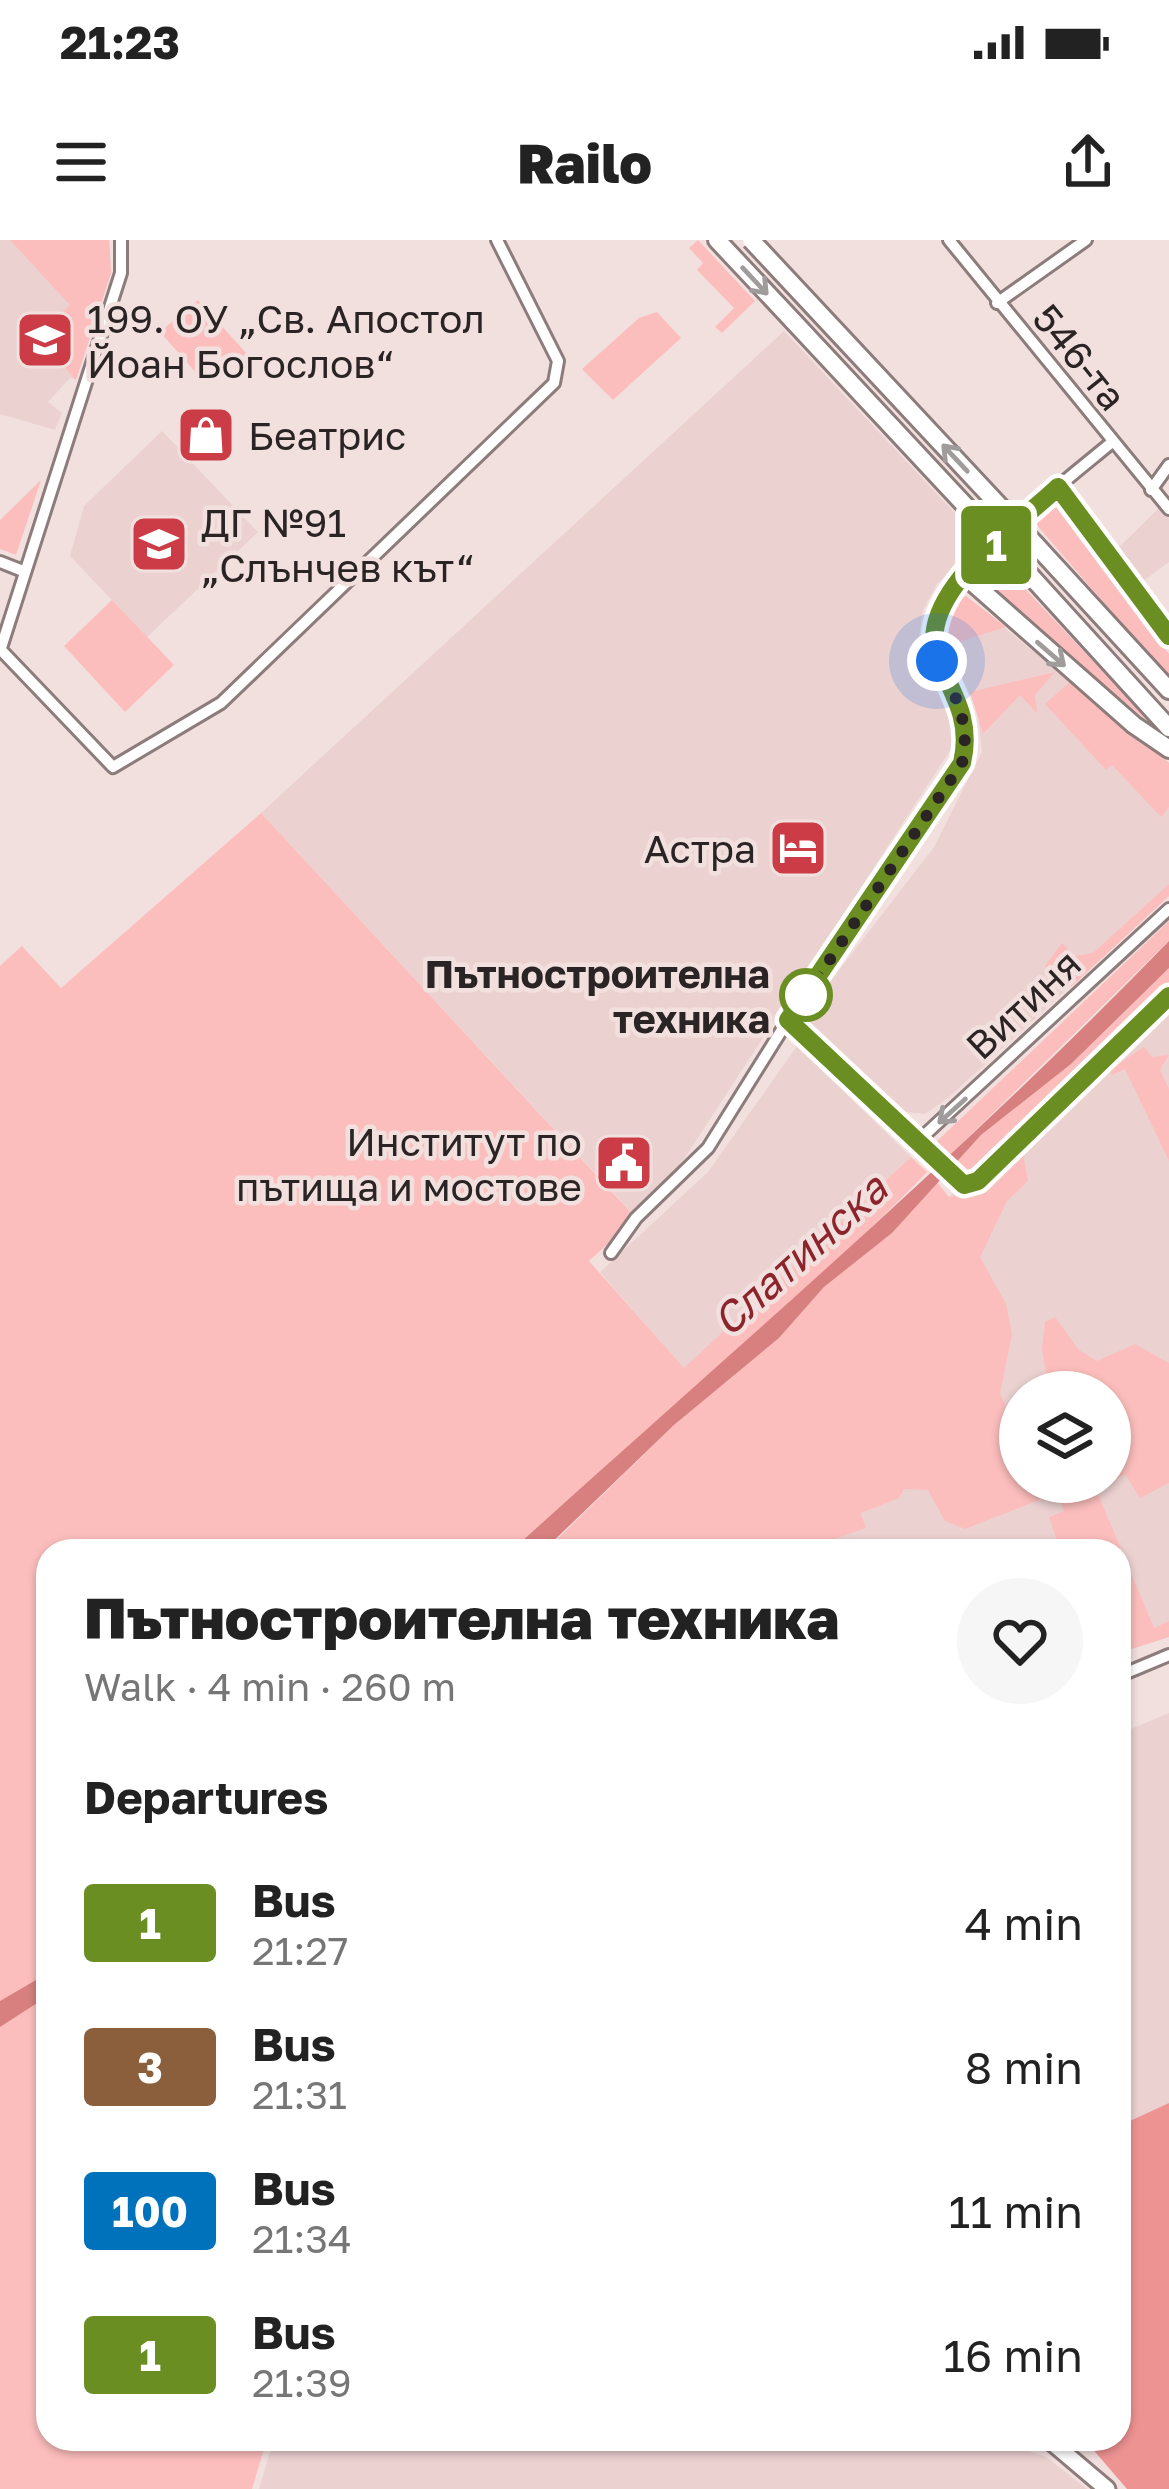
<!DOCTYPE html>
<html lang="en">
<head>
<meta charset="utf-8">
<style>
	:root { --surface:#fff; --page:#f6f6f6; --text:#222; --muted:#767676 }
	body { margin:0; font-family:"Golos Text",sans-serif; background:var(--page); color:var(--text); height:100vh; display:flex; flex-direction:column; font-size:45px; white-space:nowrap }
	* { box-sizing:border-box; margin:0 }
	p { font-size:39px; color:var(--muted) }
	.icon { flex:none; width:66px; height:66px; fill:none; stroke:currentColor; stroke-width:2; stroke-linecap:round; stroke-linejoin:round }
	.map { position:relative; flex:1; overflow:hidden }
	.details { position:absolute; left:36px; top:1299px; width:1095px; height:912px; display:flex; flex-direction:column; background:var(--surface); border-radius:36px; box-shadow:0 3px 9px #0004 }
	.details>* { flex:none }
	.badge { padding:0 24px; border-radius:9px; font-size:42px; line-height:78px }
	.buttons { position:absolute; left:999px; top:1131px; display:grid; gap:24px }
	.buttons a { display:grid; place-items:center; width:132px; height:132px; border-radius:50%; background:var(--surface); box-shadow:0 3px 9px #0004; font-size:60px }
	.you { position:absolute; width:60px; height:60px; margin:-30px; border:9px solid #fff; border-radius:50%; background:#1a73e8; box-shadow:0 0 0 18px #1a73e833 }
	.map>.badge { position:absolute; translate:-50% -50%; box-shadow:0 0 0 6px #fff }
	h2 { padding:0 48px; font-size:45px; line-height:108px }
	.round { display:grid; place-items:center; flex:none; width:126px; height:126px; border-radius:63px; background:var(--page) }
	.head { display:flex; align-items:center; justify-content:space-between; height:204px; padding:0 48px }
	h1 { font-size:57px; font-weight:800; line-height:90px }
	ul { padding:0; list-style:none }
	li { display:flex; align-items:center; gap:36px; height:144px; padding:0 48px }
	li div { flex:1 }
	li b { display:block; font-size:45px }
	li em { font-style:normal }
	li .badge { min-width:132px; font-weight:700; text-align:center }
	.status { display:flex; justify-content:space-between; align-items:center; height:84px; padding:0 60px; background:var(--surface); direction:ltr }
	.status svg { height:33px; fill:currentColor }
	header { display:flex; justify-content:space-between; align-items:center; height:156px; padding:0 48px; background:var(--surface); font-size:54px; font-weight:800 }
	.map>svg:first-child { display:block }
	.built { fill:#ebd1d0; fill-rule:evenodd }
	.green { fill:#fcbebc }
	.forest { fill:#ed9392 }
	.water { fill:#d7807f }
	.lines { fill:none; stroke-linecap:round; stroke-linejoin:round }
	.street-casing { stroke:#8c7c7b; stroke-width:16 }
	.secondary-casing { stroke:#8c7c7b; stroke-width:21 }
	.primary-casing { stroke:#8c7c7b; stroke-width:22 }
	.street { stroke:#fff; stroke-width:10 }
	.secondary { stroke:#fff; stroke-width:15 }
	.primary { stroke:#fff; stroke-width:16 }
	.primary-bridge-casing { stroke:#8c7c7b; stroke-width:22; stroke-linecap:butt }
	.primary-bridge { stroke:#fff; stroke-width:16 }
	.oneway { stroke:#a09c9c }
	.line-casing { stroke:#fff; stroke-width:27 }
	.line { stroke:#6b8e23; stroke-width:18 }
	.walk { stroke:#2b2424; stroke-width:12; stroke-dasharray:0 21.6 }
	.stop-dot { fill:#fff; stroke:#6b8e23; stroke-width:6 }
	.labels { text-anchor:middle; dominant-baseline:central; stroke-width:9; stroke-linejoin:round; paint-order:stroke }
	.poi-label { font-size:39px; fill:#2b2424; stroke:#f2e0df; text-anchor:start }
	.street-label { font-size:39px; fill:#2b2424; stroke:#f2e0df }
	.stop-label { font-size:39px; font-weight:bold; fill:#2b2424; stroke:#f2e0df; text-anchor:end }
	.water-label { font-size:42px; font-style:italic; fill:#8c242c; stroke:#f2e0df }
</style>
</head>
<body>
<div class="status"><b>21:23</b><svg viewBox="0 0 49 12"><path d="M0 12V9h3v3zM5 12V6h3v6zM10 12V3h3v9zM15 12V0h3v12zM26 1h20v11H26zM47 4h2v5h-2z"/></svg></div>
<header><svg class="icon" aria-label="menu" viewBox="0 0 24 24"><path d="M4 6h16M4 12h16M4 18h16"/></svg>Railo<svg class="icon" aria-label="share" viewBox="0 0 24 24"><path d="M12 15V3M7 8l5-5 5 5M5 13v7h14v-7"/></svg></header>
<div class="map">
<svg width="1169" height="2249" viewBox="0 0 1169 2249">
	<rect width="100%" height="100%" fill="#f2e0df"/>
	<path class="built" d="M0 0H109L111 33 76 140 70 138 48 162 62 173 55 190 0 174Z
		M784 91 982 302 937 344 923 370 917 408 952 476 955 503 677 930 631 972 261 573Z
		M162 191 258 292 147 397 70 316 84 266Z
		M1159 268 1169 278V322L1142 342 1117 309Z
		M966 356 1169 523V656L948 858 925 874 906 872 803 777 934 607 982 512 977 468 946 406 953 363Z
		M1169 750V1397L1119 1413V1311H801L866 1288 861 1273 922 982ZM1020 1152H1110V1242H1020Z
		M797 806 911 917 684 1129 600 1032 708 932Z
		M1169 1473V1863L1119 1886V1494Z
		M274 2199H995L1046 2217 1087 2249H259Z"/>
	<path class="green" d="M10 0H109L111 33 76 140 38 98 70 65Z
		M698 0 755 61 722 93 715 87 734 68 697 30 703 23 689 8Z
		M198 60 249 116 209 117 197 134 160 92Z
		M657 72 681 98 613 160 582 129 639 78Z
		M41 240 16 315 0 309V280Z
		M1056 265 1169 414V439L1036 284Z
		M998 320 1156 488 984 345 983 335Z
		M966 356 1006 387 946 406 953 363Z
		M112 360 174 425 125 472 64 406Z
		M1055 432 1035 455 1037 473 1020 455 983 494 970 452Z
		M1070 442 1169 523V567L1161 577 1112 525 1106 530 1045 464Z
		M261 573 636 978 589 1021 684 1128 911 917 927 932C797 1066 650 1185 511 1311H48V2199H267L252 2249H0V726L22 706 61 748Z
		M1169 644V656L1072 746 1065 747 1045 726 1062 703 1075 716 1093 713Z
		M1169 681V701L950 915 935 903Z
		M1169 728V750L979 928 963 930 955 923 981 895 1071 824Z
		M1144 807 1152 817 1169 815 1160 830 1169 849V921L1125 829 1112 835 1110 829Z
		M1023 913 1028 941 1007 961 980 1017 1006 1064 1012 1094 1000 1154 1020 1193V1242H1110V1152H1049L1042 1109 1045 1082 1055 1077 1079 1110 1097 1121 1135 1104 1169 1123V1243L1140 1258 1125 1234 1097 1252 1154 1388 1169 1381V1397L1119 1413V1311H1061L1049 1277 1064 1271 1057 1253 965 1289 945 1281 928 1250 904 1249 899 1258 861 1273 866 1288 801 1311H545L674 1185 779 1098 824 1047 892 993 937 942 949 957 984 949Z"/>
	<path class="forest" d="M1169 1863V2249H1127L1084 2199H1119V1886Z"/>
	<path class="water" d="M1169 701V728L1071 824 981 895 892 993 824 1047 779 1098 674 1185 543 1311H511C733 1110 961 916 1169 701Z
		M48 1733V1756L0 1787V1761Z"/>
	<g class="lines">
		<g class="street-casing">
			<path id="street" d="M949 0 1169 269
				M997 63 1086 0
				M1151 250 1169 225
				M0 322 23 331
				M1 410 113 527 221 463 554 143 558 121 497 0
				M0 411 121 33V0
				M788 780 964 945 978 941 1169 756
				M917 902 1169 669
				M611 1013 636 978 708 908 788 780 953 543C984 476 944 464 933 405 923 349 1068 239 1111 203
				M1119 1436 1169 1415"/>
		</g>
		<g class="secondary-casing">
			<path id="secondary" d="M1048 2199 1107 2249"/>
		</g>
		<g class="primary-casing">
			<path id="primary" d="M717 0 794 82
				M1058 247 1169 396
				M1035 304 1169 450
				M1017 321 1169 488
				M964 335 1134 485 1169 509"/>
		</g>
		<use href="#street" class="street"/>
		<use href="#secondary" class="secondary"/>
		<use href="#primary" class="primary"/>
		<g class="primary-bridge-casing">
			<path id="primary-bridge" d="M751 0 1035 304
				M794 82 1017 321"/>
		</g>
		<use href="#primary-bridge" class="primary-bridge"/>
	</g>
	<defs><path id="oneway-shaft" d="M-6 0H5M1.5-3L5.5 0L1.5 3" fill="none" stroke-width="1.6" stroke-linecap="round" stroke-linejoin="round" transform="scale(3)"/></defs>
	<g class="oneway">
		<use href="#oneway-shaft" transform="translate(755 41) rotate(47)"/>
		<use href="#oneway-shaft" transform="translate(955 218) rotate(-133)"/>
		<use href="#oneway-shaft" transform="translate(1051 414) rotate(41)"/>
		<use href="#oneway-shaft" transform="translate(952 871) rotate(138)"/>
	</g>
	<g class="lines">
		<g class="line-casing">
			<path id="line" d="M1169 396 1058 247C1014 289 906 359 941 427 957 460 971 485 962 523L788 780 964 945 978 941 1169 756"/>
		</g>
		<use href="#line" class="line"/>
		<path class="walk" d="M806 755 962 523C971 484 956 455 937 421"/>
	</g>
	<defs>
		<g id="school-square" transform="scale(3)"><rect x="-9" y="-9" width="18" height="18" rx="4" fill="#cc3c47" stroke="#f2e0df"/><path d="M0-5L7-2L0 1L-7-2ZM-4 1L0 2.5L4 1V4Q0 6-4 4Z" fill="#fff"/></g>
		<g id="shop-square" transform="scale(3)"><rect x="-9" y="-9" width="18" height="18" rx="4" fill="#cc3c47" stroke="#f2e0df"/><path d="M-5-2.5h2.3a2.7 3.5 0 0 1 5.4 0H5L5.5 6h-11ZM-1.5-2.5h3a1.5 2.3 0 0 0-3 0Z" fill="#fff"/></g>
		<g id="hotel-square" transform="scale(3)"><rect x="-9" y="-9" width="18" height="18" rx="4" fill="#cc3c47" stroke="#f2e0df"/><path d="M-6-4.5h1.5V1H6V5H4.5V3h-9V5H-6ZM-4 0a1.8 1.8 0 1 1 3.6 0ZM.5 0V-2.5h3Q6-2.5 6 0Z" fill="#fff"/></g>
		<g id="civic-square" transform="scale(3)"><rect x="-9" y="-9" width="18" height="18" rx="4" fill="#cc3c47" stroke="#f2e0df"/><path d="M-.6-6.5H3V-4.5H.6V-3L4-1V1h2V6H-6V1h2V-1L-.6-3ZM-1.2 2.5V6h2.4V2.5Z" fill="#fff"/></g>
	</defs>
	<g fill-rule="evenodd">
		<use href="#school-square" x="45" y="100"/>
		<use href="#shop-square" x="206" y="195"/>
		<use href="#school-square" x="159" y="304"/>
		<use href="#hotel-square" x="798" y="608"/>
		<use href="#civic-square" x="624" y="923"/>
	</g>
	<circle class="stop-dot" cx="806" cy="755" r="24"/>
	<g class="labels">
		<g class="poi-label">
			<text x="87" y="78">199. ОУ „Св. Апостол<tspan x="87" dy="45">Йоан Богослов“</tspan></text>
			<text x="248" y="195">Беатрис</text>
			<text x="201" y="282">ДГ №91<tspan x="201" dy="45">„Слънчев кът“</tspan></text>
			<text x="756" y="608" text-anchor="end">Астра</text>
			<text x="582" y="901" text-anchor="end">Институт по<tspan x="582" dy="45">пътища и мостове</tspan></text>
		</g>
		<g class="street-label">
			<text transform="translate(1080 117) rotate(51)">546-та</text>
			<text transform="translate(1023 764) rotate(-43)">Витиня</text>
		</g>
		<g class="stop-label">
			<text x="770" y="733">Пътностроителна<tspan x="770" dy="45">техника</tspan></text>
		</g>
		<g class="water-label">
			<text transform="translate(799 1014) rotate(-42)">Слатинска</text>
		</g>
	</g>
</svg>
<div class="buttons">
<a><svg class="icon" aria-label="layers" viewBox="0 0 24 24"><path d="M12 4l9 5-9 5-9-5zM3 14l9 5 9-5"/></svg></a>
</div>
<div class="you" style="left:937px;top:421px"></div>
<b class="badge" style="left:996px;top:305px;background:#6b8e23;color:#fff">1</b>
<section class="details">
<div class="head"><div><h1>Пътностроителна техника</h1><p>Walk · 4 min · 260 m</p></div><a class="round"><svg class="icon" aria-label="heart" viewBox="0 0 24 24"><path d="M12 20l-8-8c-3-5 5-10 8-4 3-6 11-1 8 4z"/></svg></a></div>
<h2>Departures</h2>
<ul>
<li><span class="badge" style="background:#6b8e23;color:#fff">1</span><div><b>Bus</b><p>21:27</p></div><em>4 min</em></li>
<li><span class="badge" style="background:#8b5e3c;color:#fff">3</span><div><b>Bus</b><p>21:31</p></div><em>8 min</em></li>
<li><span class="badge" style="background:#0072bc;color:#fff">100</span><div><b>Bus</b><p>21:34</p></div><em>11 min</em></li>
<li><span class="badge" style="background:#6b8e23;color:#fff">1</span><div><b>Bus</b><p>21:39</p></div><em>16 min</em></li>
</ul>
</section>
</div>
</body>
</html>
